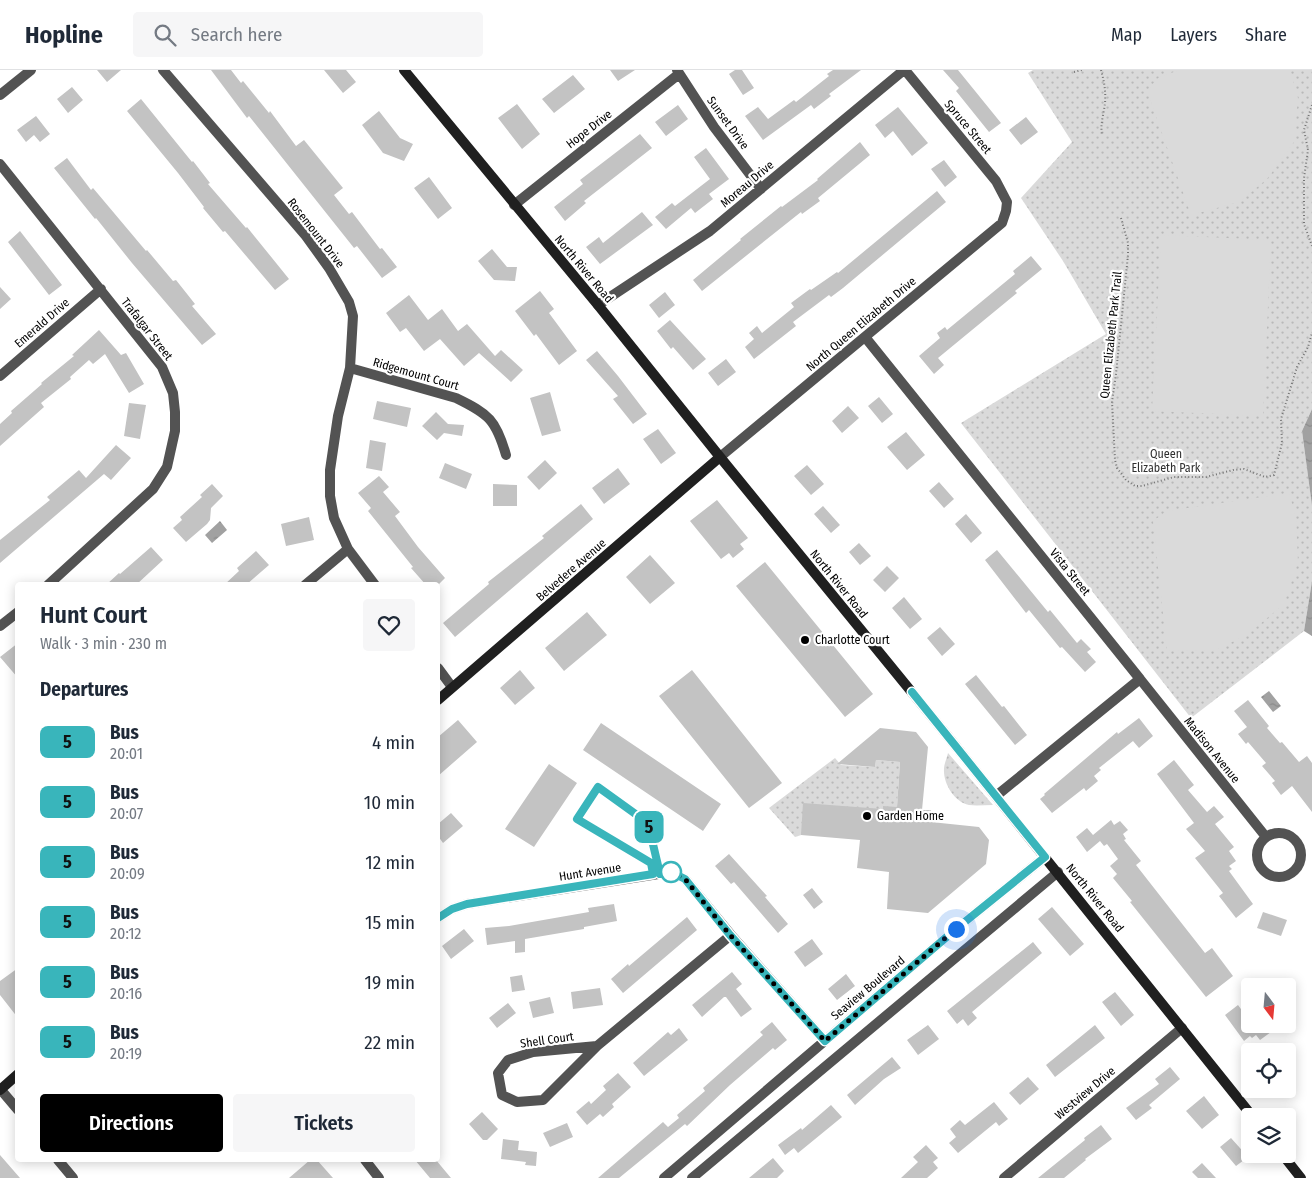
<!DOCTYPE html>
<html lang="en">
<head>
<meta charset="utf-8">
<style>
	:root { --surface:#fff; --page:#f6f6f7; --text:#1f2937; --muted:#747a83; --line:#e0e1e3; --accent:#000 }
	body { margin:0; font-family:"Fira Sans Condensed",sans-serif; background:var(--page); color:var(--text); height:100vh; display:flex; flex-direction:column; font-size:19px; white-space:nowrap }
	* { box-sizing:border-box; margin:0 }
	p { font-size:16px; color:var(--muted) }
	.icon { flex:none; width:28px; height:28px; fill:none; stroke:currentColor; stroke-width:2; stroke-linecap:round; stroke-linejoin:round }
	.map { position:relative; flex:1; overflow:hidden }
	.sheet { position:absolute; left:15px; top:512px; width:425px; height:580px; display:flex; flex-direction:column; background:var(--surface); border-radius:5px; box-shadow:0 2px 12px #0003 }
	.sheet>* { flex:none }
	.badge { padding:0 10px; border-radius:8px; font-size:18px; line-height:32px }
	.needle { width:32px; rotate:164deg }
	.buttons { position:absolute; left:1241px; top:908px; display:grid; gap:10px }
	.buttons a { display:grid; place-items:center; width:55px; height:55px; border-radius:5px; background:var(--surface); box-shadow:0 2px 12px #0003; font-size:25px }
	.you { position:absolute; width:25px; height:25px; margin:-12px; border:4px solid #fff; border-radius:50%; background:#1a73e8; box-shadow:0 0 0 8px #1a73e833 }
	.map>.badge { position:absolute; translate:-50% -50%; box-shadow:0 0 0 2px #fff }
	h2 { padding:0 25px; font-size:19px; line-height:45px }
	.round { display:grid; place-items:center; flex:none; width:52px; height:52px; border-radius:5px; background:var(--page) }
	.overview { display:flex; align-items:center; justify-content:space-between; height:85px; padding:0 25px }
	h1 { font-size:24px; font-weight:600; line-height:38px }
	.primary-button { display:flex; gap:10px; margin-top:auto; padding:10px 25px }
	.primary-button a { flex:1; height:58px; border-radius:5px; background:var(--accent); color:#fff; font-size:20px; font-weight:600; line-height:58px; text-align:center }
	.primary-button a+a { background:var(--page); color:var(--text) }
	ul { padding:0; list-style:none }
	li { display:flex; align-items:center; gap:15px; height:60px; padding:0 25px }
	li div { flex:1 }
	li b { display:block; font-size:19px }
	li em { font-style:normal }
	li .badge { min-width:55px; font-weight:700; text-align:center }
	header { display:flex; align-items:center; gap:30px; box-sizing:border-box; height:70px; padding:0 25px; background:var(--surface); border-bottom:1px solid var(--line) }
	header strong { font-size:24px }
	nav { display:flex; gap:28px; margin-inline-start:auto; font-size:18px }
	.search { width:350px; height:45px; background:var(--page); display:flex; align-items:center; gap:12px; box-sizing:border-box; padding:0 18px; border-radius:5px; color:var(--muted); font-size:19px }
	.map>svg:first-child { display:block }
	.green { fill:url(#green-dots) }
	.pitch { fill:#dadada }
	.water { fill:url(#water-ripples) }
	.building { fill:#c3c3c3 }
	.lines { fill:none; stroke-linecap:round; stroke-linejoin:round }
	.path { stroke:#757575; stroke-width:2; stroke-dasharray:1 2.5; stroke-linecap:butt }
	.service { stroke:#535353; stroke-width:5 }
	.minor { stroke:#535353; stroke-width:10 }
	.tertiary { stroke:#535353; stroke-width:10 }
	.secondary { stroke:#202020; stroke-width:10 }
	.line-casing { stroke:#fff; stroke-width:11 }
	.line { stroke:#39b5bb; stroke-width:8 }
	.walk { stroke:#000; stroke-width:5; stroke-dasharray:0 9 }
	.poi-dot { fill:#000; stroke:#fff; stroke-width:2 }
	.stop-dot { fill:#fff; stroke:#39b5bb; stroke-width:2.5 }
	.labels { text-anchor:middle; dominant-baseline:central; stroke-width:4.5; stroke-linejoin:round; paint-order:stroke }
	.street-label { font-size:12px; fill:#000; stroke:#fff }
	.park-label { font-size:12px; fill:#313131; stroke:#fff }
	.poi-label { font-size:12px; fill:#000; stroke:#fff; text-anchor:start }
</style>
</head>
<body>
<header>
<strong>Hopline</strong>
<div class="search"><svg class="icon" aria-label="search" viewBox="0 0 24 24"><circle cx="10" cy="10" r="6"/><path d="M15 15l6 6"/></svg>Search here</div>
<nav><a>Map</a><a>Layers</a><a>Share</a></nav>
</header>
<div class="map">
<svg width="1312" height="1108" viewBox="0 0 1312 1108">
	<defs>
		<pattern id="green-dots" width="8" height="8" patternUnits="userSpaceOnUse" patternTransform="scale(1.25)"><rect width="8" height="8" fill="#dadada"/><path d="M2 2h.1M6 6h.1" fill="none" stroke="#b9b9b9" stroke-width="1.8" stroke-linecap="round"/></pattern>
		<pattern id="water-ripples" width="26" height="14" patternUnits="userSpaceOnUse" patternTransform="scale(1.25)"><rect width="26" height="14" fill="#a1a1a1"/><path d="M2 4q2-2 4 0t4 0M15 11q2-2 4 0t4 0" fill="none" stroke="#898989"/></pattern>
	</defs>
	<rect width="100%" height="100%" fill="#fff"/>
	<path class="green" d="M1033 0H1312V339L1302 361 1312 436V511L1304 561 1191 648 961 353 1106 264 1063 191 1021 128 1072 72 1028 3Z
		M948 683 993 735C985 735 976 736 969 735 954 732 943 713 944 699 944 694 947 688 948 683Z
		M835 688 841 695 875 697 876 690 900 692 897 737 883 739 795 767 769 738Z"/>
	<path class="pitch" d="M1179 0H1290L1298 28 1294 72 1267 109 1239 132 1191 145 1147 21 1158 8Z
		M1161 165 1271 170 1263 346 1152 341Z
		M1289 423 1296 448 1298 492 1284 534 1248 564 1216 580 1167 581 1153 451 1167 441Z"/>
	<path class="water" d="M1312 339V436L1302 361Z
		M220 451 227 460 212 473 205 465Z
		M1312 511V566L1304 561Z
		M1269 621 1281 636 1273 642 1261 627Z"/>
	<path class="building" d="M97 0H121L107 12Z
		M211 0H231L241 13 243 11 269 43 270 41 296 76 304 70 343 118 334 125 349 144 352 142 380 179 382 178 397 197 382 208 357 176 354 178 249 46 247 48Z
		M324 0H346L356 12 343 23Z
		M610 0H635L618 11Z
		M735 0H742L754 18 743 25 729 4Z
		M833 0H861L829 24 831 26 814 39 811 35 763 70 745 46 758 37 768 49 794 30 796 32 829 6 827 4Z
		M943 0H958L1001 53 989 62 956 21 959 18Z
		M573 5 585 19 554 43 542 29Z
		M72 17 83 30 68 43 57 29Z
		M141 29 192 92 193 91 210 113 208 114 246 158 247 157 289 209 275 220 225 161 223 162 203 138 204 137 178 103 127 41Z
		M517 34 540 64 522 79 498 48Z
		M678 35 688 49 666 66 655 52Z
		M898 37 928 73 912 86 893 61 885 68 875 55Z
		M379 41 400 68 413 74 404 91 383 83 362 55Z
		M36 46 50 64 40 72 34 65 26 72 17 60Z
		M1026 47 1038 62 1021 75 1009 60Z
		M640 64 652 78 584 131 586 133 565 151 554 137 583 114 580 110Z
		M860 72 870 85 818 128 820 131 802 144 801 142 702 221 693 210 741 170 740 169 781 136 782 137 818 110 817 109Z
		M706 78 729 109 709 124 713 129 695 143 691 138 666 159 655 147 672 133 675 136 710 109 694 87Z
		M67 88 91 120 93 118 146 181 147 180 173 211 176 210 195 234 192 236 216 264 202 275 132 193 96 148 95 149 54 98Z
		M944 90 957 107 945 117 931 99Z
		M429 107 452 138 438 149 414 118Z
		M937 121 946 132 843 218 831 227 829 225 793 252 796 256 754 289 745 277 754 269 749 263 757 256 762 263 794 237 791 233 810 219 811 220 837 202 838 203Z
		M642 142 653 155 600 194 586 177 599 167 603 173Z
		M20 161 62 215 49 225 8 172Z
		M492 179 507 197H517L515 211 494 210 478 191Z
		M1031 186 1042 199 1015 221 1017 223 938 288 944 295 934 304 919 286 940 268 937 263 945 257 947 260 1015 204 1013 201Z
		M0 217 11 229 0 239Z
		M540 221 554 239 549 243 577 281 559 295 536 264 534 266 515 241Z
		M665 222 675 235 659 248 649 235Z
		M409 225 428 250 442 239 458 261 467 254 495 286 501 280 523 300 511 312 479 283 464 296 440 269 424 281 406 258 400 262 386 243Z
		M670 250 706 289 693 300 673 277 671 279 657 261Z
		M99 260 121 285 126 283 144 314 129 323 105 284 93 294 89 290 70 307 71 309 41 333 44 337 0 376V354L12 343 11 341 42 314 41 313 74 286 72 285Z
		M597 281 618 306 647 344 633 354 613 329 618 326 586 290Z
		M726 289 736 302 718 316 708 303Z
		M550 322 561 361 542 366 530 328Z
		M879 327 893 344 882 353 868 336Z
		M377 331 411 338 407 357 373 349Z
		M129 333 146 335 140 369 124 366Z
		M848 336 859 348 842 363 832 351Z
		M436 342 448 354 464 355 462 366 444 363 437 370 422 356Z
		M658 359 676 383 661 394 643 369Z
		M906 362 925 385 907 400 887 377Z
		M370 370 386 373 382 401 366 398Z
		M116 375 131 388 111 410 104 404 0 493V470L50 430 47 427 79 400 86 408Z
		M545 390 557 403 539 420 527 407Z
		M445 393 472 404 466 419 439 408Z
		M807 395 824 414 811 425 794 406Z
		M618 398 630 414 604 434 592 418Z
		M379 406 389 417 383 422 400 442 395 446 418 477 445 508 438 515H426L411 498 413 497 368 441 371 438 358 423Z
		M939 412 954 429 944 438 929 421Z
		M212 414 223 426 211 438 210 450 207 454 186 472 173 458 182 450 180 447 202 427 200 425Z
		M493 414 517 415V436H493Z
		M717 430 748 468 740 474 744 479 733 488 729 483 721 489 690 451Z
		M581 434 593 449 455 567 443 553 489 514 488 512 544 468 542 466Z
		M823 436 840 455 831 463 814 444Z
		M966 444 982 463 971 473 955 454Z
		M309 447 314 470 286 476 281 454Z
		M859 473 871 486 860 495 849 482Z
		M151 477 163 490 136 515H106L119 503 120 504Z
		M997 480 1048 542 1050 540 1077 573 1081 569 1091 579 1087 582 1096 592 1085 602 1062 577 1060 578 1029 540 1026 543 985 490Z
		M256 481 269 495 246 515H224L239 501 237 498Z
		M650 485 675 513 650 534 626 507Z
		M765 492 873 624 845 647 736 516Z
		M887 496 899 508 885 522 873 510Z
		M904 527 922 549 910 559 892 538Z
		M587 542 607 565 564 601 545 578Z
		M940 557 955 574 942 586 927 568Z
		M18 573V608L0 587Z
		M520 600 535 618 515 635 500 618Z
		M692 600 782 713 749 738 659 626Z
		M976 605 1002 637 1004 636 1027 665 1015 675 965 614Z
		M1248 630 1269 656 1267 658 1280 673 1282 672 1299 692 1307 686 1312 693V742L1292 716 1281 725 1272 713 1275 711 1262 696 1266 693 1248 672 1246 674 1238 664 1247 657 1234 641Z
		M1139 648 1153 666 1139 678 1133 671 1099 698 1101 700 1094 706 1098 711 1086 721 1084 718 1052 743 1040 729 1045 725 1044 724 1117 662 1118 664Z
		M458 650 477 672 438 706V667Z
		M601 653 721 734 703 761 583 680Z
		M880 658 916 662 928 677 922 740H931V752L979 757 989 770 986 794 928 843 887 839 889 802 857 798 860 770 801 765 803 733 883 739V736L897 737 900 692 876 690 875 697 837 694Z
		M1174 690 1194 715 1188 720 1207 742 1214 736 1224 747 1215 754 1234 777 1229 781 1236 791 1229 796 1232 799 1229 801 1253 834 1236 848 1219 826 1223 823 1195 788 1205 781 1186 759 1194 753 1157 704Z
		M549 694 577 713 534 777 505 759Z
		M451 743 463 756 443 773 438 766V754Z
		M1111 750 1114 755 1120 751 1128 760 1123 764 1126 769 1124 770 1141 791 1136 795 1172 841 1205 883 1212 878 1233 906 1206 927 1130 832 1132 831 1113 808 1117 804 1110 796 1118 789 1107 774 1104 776 1100 771 1087 782 1076 767 1087 758 1093 765Z
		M729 784 767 826 765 827 788 854 778 863 734 812 731 814 715 796Z
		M812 818 823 832 814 839 803 825Z
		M614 834 617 851 584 857V859L525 869V882L515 883V871L487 875 485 858 509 856 589 842 588 838Z
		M1052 837 1084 874 1070 886 1038 849Z
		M1263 842 1287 850 1281 866 1257 858Z
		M687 847 697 860 623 923 611 909 628 894 629 896Z
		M464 859 474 871 451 889 442 876Z
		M812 869 823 884 805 897 794 882Z
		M1033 872 1042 883 972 942 977 948 968 956 963 949 957 954 947 941Z
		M18 898V948L0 925V911Z
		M732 902 742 914 736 919 752 939 741 947 726 927H724L702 947 692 935Z
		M846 904 855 916 837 930 828 919Z
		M522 905 525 920 512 922 510 907Z
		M600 918 603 935 573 939 571 922Z
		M1115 922 1134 945 1121 956 1102 932Z
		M550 927 554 943 533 948 529 932Z
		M508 933 516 943 497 958 489 948Z
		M1238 935 1246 946 1250 943V954H1265L1271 962 1260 970 1256 965 1252 968 1250 966 1244 971 1225 945Z
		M772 952 787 970 775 980 773 978 730 1015 687 1056 685 1054 619 1108H598L663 1052 668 1057 679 1048 677 1045 705 1021 703 1018 763 965 760 962Z
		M928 955 939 969 918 985 907 970Z
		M1095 955 1105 968 1055 1007 1046 995Z
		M679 958 688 970 644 1006 633 993 668 962 671 965Z
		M892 987 901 998 884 1009 855 1035 847 1025Z
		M1170 997 1180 1009 1149 1035 1152 1038 1136 1050 1126 1038 1159 1014 1155 1009Z
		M618 1003 631 1017 612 1034 614 1037 603 1047 600 1044 587 1055 576 1042 589 1031 591 1034 606 1020 603 1016Z
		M1028 1007 1039 1019 1020 1035 1009 1023Z
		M1204 1026 1219 1045 1202 1059 1186 1041Z
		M994 1032 1008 1049 999 1056 996 1052 958 1083 949 1073 956 1067 950 1059 960 1050 965 1055Z
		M831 1035 842 1047 798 1083 794 1078 785 1085 778 1075 801 1058 802 1060Z
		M482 1042 498 1059 487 1070H483L469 1054Z
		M567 1053 573 1067 550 1077 543 1063Z
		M1101 1055 1112 1069 1085 1089 1086 1090 1064 1108H1038L1085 1070 1084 1068Z
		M1231 1068 1248 1087 1236 1096 1220 1077Z
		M503 1069 519 1071 518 1080 537 1082 536 1096 525 1095 526 1092 501 1089Z
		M926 1075 938 1088 933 1092 938 1098 927 1108H901L918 1092 913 1087Z
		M0 1085 20 1108H0Z
		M773 1088 784 1101 777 1108H749Z
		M310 1090H317L333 1108H289Z
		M415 1090H436L451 1108H430Z
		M1202 1093 1216 1108H1198L1192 1102Z"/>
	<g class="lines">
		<path class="path" d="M1101 0C1104 11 1106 21 1105 33 1104 43 1100 54 1102 65
			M1074 2 1082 0
			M1312 35 1304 60 1308 80 1304 108V154L1312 176
			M1121 148 1128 173V185L1116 304 1112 332 1115 390 1117 398 1126 410 1135 416H1142L1174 407H1206L1233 400 1244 399 1265 407 1274 405 1282 373 1281 349 1297 297 1308 277 1312 263"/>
		<path class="service" d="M653 804 651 793 577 749 598 717 648 753 660 804"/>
		<path class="minor" d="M163 0 306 166 329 198 349 232 353 246 350 298 338 346 330 400V426L334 448 348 479 375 515
			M677 0 714 57 761 119
			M0 94 162 297 173 323 175 342V361L167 397 153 419 48 515
			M514 135 679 4
			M598 235 710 161 904 0
			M865 267 1140 609 996 726
			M350 298 456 328C489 344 496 350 506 385
			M0 306 101 219
			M720 387 1002 153 1006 141 1007 132 996 111 905 0
			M305 515 348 479
			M0 556 18 542
			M438 598 452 617
			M1140 609 1266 767
			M1257 785a22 22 0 1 1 44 0a22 22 0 1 1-44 0Z
			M438 848 452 839 467 834 671 802 685 809 731 865 825 971
			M597 976 533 982 508 990 498 1003 502 1025 517 1032 543 1030 597 976 731 865
			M1 1020 18 1040
			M58 1090 73 1108
			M365 1090 379 1108
			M664 1108 956 859 1045 787
			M692 1108 1058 802
			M1004 1108 1182 958"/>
		<path class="tertiary" d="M0 25 31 0"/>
		<path class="secondary" d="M404 0 598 235 720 387 950 669 1252 1046
			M438 630 720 387
			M0 1020 18 1004
			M1282 1084 1301 1108"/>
	</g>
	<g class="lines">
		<g class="line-casing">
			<path id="line" d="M438 848 452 839 467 834 653 804 651 793 577 749 598 717 648 753 660 804 671 802 685 809 730 865 825 971 956 859 1045 787 912 622"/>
		</g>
		<use href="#line" class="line"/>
		<path class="walk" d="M671 802 685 809 730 865 825 971 956 859"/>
	</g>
	<g class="poi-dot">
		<circle cx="805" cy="570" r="5"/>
		<circle cx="867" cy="746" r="5"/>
	</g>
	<circle class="stop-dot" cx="671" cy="802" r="10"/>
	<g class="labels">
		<g class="street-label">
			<text transform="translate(728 53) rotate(54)">Sunset Drive</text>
			<text transform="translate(968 57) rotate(50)">Spruce Street</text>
			<text transform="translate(589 59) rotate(-38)">Hope Drive</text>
			<text transform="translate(747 114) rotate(-40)">Moreau Drive</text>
			<text transform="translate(316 163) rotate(52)">Rosemount Drive</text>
			<text transform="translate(584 199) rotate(50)">North River Road</text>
			<text transform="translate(42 253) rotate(-41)">Emerald Drive</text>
			<text transform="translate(861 254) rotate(-40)">North Queen Elizabeth Drive</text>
			<text transform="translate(147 259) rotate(52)">Trafalgar Street</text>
			<text transform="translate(1111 265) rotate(-84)">Queen Elizabeth Park Trail</text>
			<text transform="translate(416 304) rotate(16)">Ridgemount Court</text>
			<text transform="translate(571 500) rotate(-41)">Belvedere Avenue</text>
			<text transform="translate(1070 502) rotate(51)">Vista Street</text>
			<text transform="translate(839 514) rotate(51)">North River Road</text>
			<text transform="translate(1212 680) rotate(51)">Madison Avenue</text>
			<text transform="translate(590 802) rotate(-9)">Hunt Avenue</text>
			<text transform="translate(1095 828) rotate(51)">North River Road</text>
			<text transform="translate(868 918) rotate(-40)">Seaview Boulevard</text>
			<text transform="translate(547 970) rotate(-8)">Shell Court</text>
			<text transform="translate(1085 1023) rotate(-40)">Westview Drive</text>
		</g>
		<g class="park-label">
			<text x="1166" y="384">Queen<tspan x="1166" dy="14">Elizabeth Park</tspan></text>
		</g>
		<g class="poi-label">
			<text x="815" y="570">Charlotte Court</text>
			<text x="877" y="746">Garden Home</text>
		</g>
	</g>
</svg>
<div class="buttons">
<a><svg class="needle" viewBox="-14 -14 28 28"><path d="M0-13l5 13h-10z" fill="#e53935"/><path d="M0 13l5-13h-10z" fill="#747a83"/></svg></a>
<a><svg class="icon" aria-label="locate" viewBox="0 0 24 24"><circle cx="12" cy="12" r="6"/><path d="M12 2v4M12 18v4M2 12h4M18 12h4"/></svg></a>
<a><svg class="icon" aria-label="layers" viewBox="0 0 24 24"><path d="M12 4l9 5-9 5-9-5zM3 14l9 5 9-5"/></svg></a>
</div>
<div class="you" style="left:956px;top:859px"></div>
<b class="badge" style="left:649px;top:757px;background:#39b5bb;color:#111">5</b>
<section class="sheet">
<div class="overview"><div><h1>Hunt Court</h1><p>Walk · 3 min · 230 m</p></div><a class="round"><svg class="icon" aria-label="heart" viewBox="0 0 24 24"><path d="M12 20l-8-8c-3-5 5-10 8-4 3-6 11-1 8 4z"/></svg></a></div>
<h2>Departures</h2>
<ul>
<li><span class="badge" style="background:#39b5bb;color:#111">5</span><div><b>Bus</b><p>20:01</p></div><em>4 min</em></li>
<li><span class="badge" style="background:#39b5bb;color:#111">5</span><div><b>Bus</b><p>20:07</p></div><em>10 min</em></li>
<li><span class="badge" style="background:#39b5bb;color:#111">5</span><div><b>Bus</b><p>20:09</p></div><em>12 min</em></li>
<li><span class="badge" style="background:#39b5bb;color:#111">5</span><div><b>Bus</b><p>20:12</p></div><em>15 min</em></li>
<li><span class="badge" style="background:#39b5bb;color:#111">5</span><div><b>Bus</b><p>20:16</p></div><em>19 min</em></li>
<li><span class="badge" style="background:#39b5bb;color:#111">5</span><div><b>Bus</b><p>20:19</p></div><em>22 min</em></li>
</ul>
<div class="primary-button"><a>Directions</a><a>Tickets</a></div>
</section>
</div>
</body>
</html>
